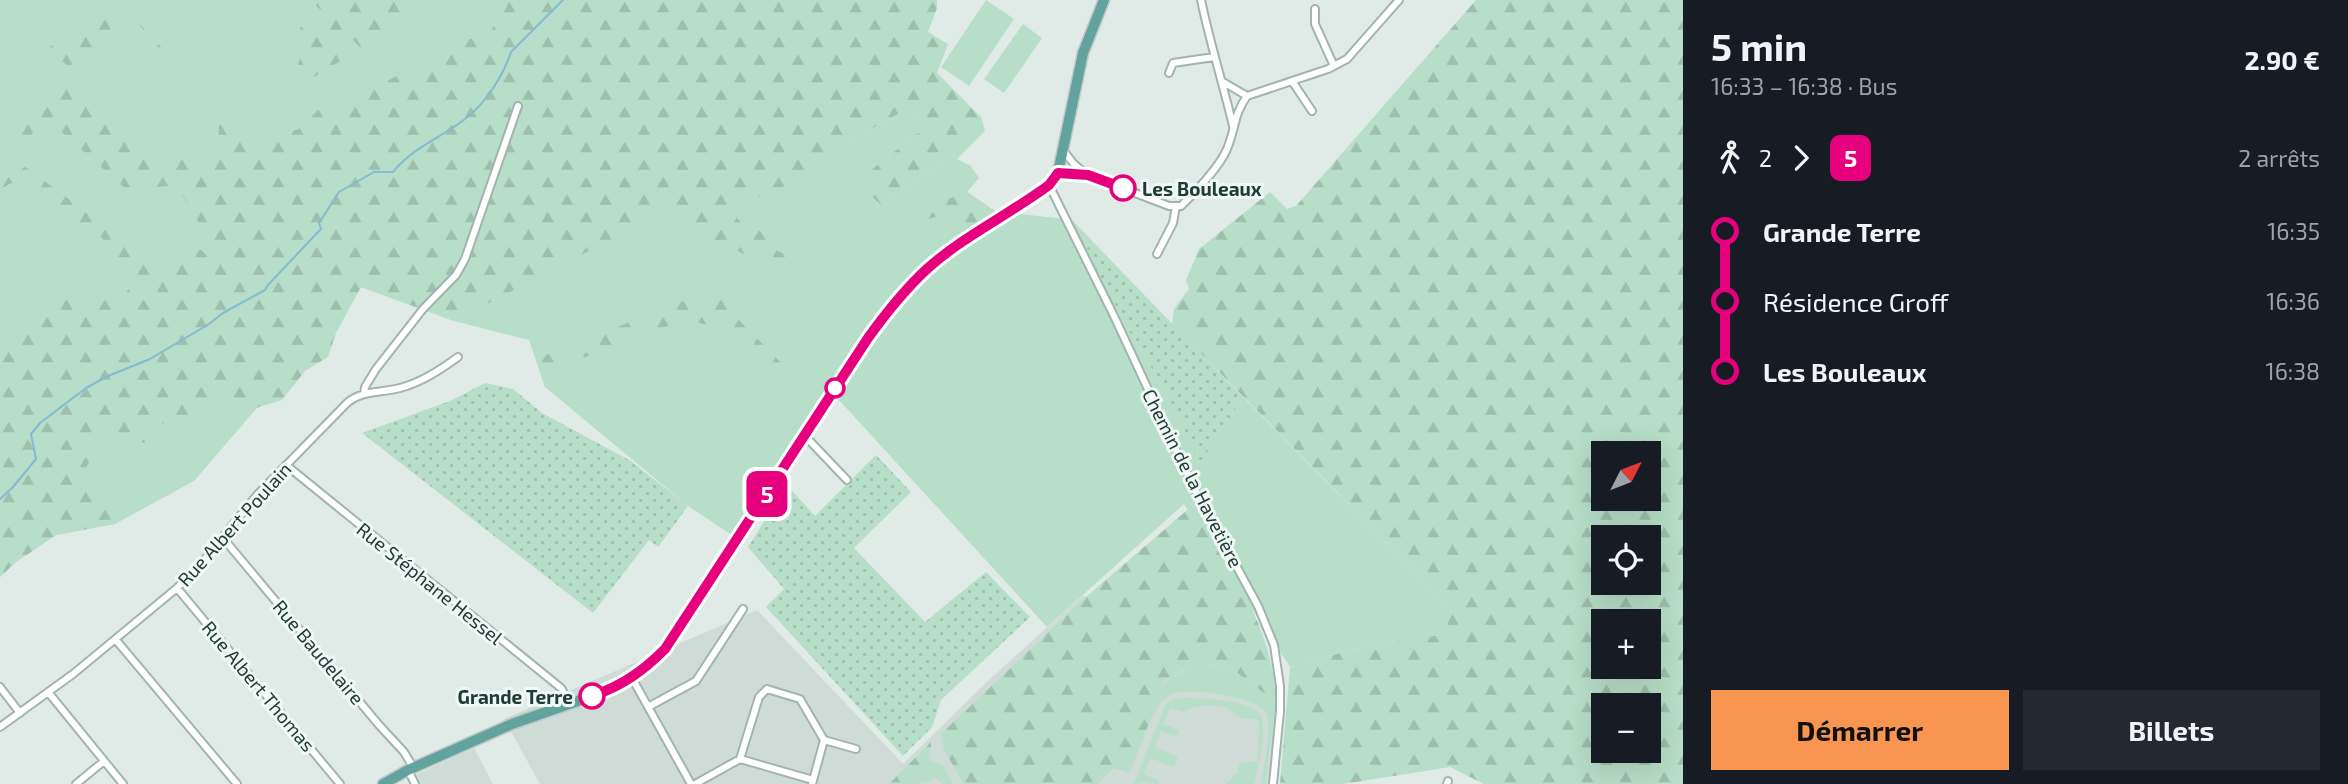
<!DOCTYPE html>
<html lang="fr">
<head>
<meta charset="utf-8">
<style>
	:root { --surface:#171b24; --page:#242831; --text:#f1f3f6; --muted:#9ea1a6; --accent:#f89651 }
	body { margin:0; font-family:"Exo 2",sans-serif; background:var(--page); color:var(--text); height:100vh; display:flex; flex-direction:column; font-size:26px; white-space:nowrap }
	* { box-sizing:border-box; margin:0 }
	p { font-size:23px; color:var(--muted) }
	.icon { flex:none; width:38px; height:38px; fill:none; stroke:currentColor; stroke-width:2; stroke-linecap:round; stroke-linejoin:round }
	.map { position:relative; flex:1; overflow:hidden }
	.details { display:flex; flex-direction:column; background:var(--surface); width:665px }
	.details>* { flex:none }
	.badge { padding:0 14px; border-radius:10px; font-size:24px; line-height:46px }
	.needle { width:46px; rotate:48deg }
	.tools { position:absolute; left:1591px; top:441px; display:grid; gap:14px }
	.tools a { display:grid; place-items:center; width:70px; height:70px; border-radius:0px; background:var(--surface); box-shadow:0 7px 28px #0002; font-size:35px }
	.map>.badge { position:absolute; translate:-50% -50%; box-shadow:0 0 0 4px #fff }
	.legs { display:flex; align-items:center; gap:10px; height:77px; padding:0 28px; font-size:23px }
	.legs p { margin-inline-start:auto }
	.summary { display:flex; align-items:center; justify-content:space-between; height:119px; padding:0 28px }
	h1 { font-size:38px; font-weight:700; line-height:52px }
	.button { display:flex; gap:14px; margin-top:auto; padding:14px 28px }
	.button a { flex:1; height:80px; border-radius:0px; background:var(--accent); color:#111; font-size:28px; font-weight:700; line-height:80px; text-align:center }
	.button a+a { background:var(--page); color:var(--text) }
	ul { padding:0 28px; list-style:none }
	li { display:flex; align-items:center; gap:24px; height:70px; font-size:26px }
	li i { display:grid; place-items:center; width:10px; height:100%; margin:0 9px; background:currentColor }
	li i::after { content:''; width:18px; height:18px; margin:-9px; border:5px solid; border-radius:50%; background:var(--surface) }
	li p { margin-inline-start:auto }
	li:first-child i { background:linear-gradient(#0000 50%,currentColor 0) }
	li:last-child i { background:linear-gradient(currentColor 50%,#0000 0) }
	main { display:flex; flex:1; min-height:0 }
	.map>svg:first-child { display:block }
	.built { fill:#cedbd7 }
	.grass { fill:#b7dec8 }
	.forest { fill:url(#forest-firs); fill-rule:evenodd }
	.garden { fill:url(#garden-dots) }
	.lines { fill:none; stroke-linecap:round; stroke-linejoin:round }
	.stream { stroke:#84bad4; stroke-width:2 }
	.street-casing { stroke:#a3b3b0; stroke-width:10 }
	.primary-casing { stroke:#c1c8c8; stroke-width:13 }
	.street { stroke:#fff; stroke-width:6 }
	.primary { stroke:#62a39d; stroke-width:10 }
	.line-1-casing { stroke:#fff; stroke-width:16 }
	.line-1 { stroke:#e6007e; stroke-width:10 }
	.stop-1-dot { fill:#fff; stroke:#e6007e; stroke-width:3.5 }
	.labels { text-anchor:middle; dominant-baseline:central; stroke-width:6; stroke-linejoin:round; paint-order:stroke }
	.stop-label { font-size:19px; font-weight:bold; fill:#203c39; stroke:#f0f8f5; text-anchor:start }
	.street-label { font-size:19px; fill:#203c39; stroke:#f0f8f5 }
</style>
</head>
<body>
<main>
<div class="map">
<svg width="1683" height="784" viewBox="0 0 1683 784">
	<defs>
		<pattern id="forest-firs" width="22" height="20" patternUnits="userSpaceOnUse" patternTransform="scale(1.75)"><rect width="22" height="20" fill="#b7dec8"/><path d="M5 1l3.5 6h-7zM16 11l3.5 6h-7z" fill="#9dbfad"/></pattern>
		<pattern id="garden-dots" width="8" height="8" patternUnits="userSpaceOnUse" patternTransform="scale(1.75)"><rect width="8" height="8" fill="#b7dec8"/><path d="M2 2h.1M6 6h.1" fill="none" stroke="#9dbfad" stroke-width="1.8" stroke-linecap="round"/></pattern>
	</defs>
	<rect width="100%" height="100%" fill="#e0ebe8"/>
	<path class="built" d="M1083 595 1280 711 1270 784H540L504 719 757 610 903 764 991 678Z
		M474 748 493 784H420L416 775Z"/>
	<path class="grass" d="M0 0H641L850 141 905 110 921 121V131L867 173 883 207 917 177 958 155 980 117 937 73 981 117 985 131 957 159 971 166 979 178 967 192 995 211 1065 219 1075 241 1166 392 1200 462 1243 397 1451 608 1447 634 1355 649 1290 667 1184 504 1047 627 828 388 732 535 688 506 545 387 529 340 454 321 361 287 194 481 115 524 56 535 16 562 0 577Z
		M986 0 1014 19 969 86 941 67Z
		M1023 24 1042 38 1004 93 984 79Z
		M1209 664 1232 669 1276 702 1265 784H1261C1264 770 1272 727 1267 714 1259 696 1186 686 1170 695 1157 702 1152 718 1146 731 1163 684 1157 676 1209 664Z
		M1184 698C1201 698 1248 700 1259 713 1269 726 1258 769 1254 784H1225L1239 772 1237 770 1241 762H1258L1259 720 1241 718 1225 707 1206 705 1187 709 1184 712 1170 708 1163 724 1179 730 1176 737 1161 731 1155 747 1178 757 1174 767 1150 758 1144 774 1159 781 1158 784 1141 782 1140 784H1134L1166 704 1173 699Z
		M930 761 943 765 953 784H943L934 777 928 783 921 781 918 784H905Z"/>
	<path class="forest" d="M318 0H433L388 42 366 54 343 29 339 33 344 59 314 77 295 72 303 51 300 27 329 31 333 20 316 6Z
		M507 0H937V8L928 32 948 44 937 73 980 117 983 129 958 155 917 177 883 207 868 192 867 173 921 131V121L905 110 850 141 791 186 772 188 741 207 737 218 745 227 762 232 773 249 795 258 767 265 700 233 679 204 454 321 361 287 336 333 328 357 305 371 282 400 256 408 210 403 187 424 146 423 145 443 107 435 85 469 93 491 115 524 56 535 16 562 0 577V348L17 325 30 326 72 294 98 303 125 294 135 279 102 238 69 219 45 193 25 180 9 184 0 190V175L10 169 25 167 73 202 158 272 192 242 218 265 211 243 176 185 147 188 136 198 47 119 23 143 0 136V121L6 124 27 116 67 78 69 67 48 48 107 10 111 28 84 57 86 70 75 86 133 144 162 158 179 150 202 172 217 163 219 124 135 19 244 137 265 138 299 129 318 110 357 97 423 62 444 45 488 35 507 6Z
		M1476 0H1683V784H1484L1450 767 1343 784H1280L1290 667 1355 649 1446 634 1451 608 1172 324 1174 309 1189 289 1186 280 1199 249 1270 192 1287 209 1296 206ZM1603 453H1648V499H1603ZM1603 537H1648V583H1603ZM1603 621H1648V667H1603ZM1603 705H1648V751H1603Z
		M967 192 995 211 963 230 960 218 944 214 904 227 902 216Z
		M714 289 729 310 789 371 779 378 721 329 686 319 569 363 545 387 536 359Z
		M1193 505C1229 564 1274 630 1276 702L1232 669 1209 664 1183 670 1165 680 1130 773 1113 768 1098 784H964L944 750 941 734 1080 602Z
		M931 742 930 761 905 784H889Z"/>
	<path class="garden" d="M1065 219H1071L1243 397 1200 463 1166 392 1075 241Z
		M485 383 513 389 542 413 631 461 688 506 658 547 649 540 593 613 362 433 450 401Z
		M876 455 911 492 854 548 925 622 986 572 1030 617 941 700 932 727 903 756 766 607 784 589 748 547 787 485 815 516Z"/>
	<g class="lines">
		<path class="stream" d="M0 499 13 487 36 459 31 434 40 423 86 388 108 376 150 359 209 324 223 313 265 290 268 285 319 231 321 229 319 223 339 192 374 172H393C412 148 442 137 465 119 486 103 503 76 511 52L563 0"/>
		<g class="street-casing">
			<path id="street" d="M1201 0C1210 43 1223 84 1233 126
				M1315 9V24L1334 66
				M1169 73 1173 63 1214 57
				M1292 81 1312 111
				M1223 82 1247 96
				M1247 96 1328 69 1347 59 1399 0
				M1063 150 1074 164 1086 174
				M1058 173 1088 175 1169 206H1181C1195 193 1220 166 1227 149 1236 128 1233 116 1247 96
				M1049 185 1114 316 1193 486 1258 606 1274 645 1280 686V711L1273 784
				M1157 254 1173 223 1176 206
				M364 394 365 387 376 369 423 309 456 275 465 259 518 106
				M805 436 847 480
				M286 465 561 688 570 703
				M223 538 379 725 404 752 413 767
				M177 588 340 784
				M116 640 237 784
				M632 678 691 784
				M0 687 20 713
				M48 692 123 784
				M648 707 696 681 743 609
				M0 727 73 674 177 588 200 565 258 494 347 403C362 390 381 393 400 388 422 382 440 370 458 357
				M824 740 856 749
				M740 759 813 780
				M408 770 415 784
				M76 784 104 761
				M695 784 740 759 759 697 767 689 800 699 824 740 812 784
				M1447 784 1448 781"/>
		</g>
		<g class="primary-casing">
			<path id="primary" d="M383 784 408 770 512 724 612 689 634 677 665 649 868 338C886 313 905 289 928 268 964 236 1010 214 1049 185L1058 173 1083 53 1104 0"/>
		</g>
		<use href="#street" class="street"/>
		<use href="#primary" class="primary"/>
	</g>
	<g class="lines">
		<g class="line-1-casing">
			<path id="line-1" d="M592 696C622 686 643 671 665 649L868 338C886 313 905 289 928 268 964 236 1010 214 1049 185L1058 173 1088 175 1123 188"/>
		</g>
		<use href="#line-1" class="line-1"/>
	</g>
	<g class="stop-1-dot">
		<circle cx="1123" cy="188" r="12"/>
		<circle cx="835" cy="388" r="9"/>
		<circle cx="592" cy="696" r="12"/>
	</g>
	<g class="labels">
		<g class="stop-label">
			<text x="1142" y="188">Les Bouleaux</text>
			<text x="573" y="696" text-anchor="end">Grande Terre</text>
		</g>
		<g class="street-label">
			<text transform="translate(1193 478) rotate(63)">Chemin de la Havetière</text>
			<text transform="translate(234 524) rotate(-48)">Rue Albert Poulain</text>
			<text transform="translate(430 583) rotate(39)">Rue Stéphane Hessel</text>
			<text transform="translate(319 652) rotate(50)">Rue Baudelaire</text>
			<text transform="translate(259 686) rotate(50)">Rue Albert Thomas</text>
		</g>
	</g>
</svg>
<div class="tools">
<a><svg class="needle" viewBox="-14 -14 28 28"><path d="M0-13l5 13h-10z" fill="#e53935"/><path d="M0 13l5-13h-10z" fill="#9ea1a6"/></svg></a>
<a><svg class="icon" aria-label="locate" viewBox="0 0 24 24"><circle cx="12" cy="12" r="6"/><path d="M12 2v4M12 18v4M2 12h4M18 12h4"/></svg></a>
<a>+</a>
<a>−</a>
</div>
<b class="badge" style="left:767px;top:494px;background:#e6007e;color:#fff">5</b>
</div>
<section class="details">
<div class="summary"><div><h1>5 min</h1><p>16:33 – 16:38 · Bus</p></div><b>2.90 €</b></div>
<div class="legs"><svg class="icon" aria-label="walk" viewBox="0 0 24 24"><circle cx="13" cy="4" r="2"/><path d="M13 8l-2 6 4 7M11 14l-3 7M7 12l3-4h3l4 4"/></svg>2<svg class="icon" aria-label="forward" viewBox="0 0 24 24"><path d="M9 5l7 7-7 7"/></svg><b class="badge" style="background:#e6007e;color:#fff">5</b><p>2 arrêts</p></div>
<ul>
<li><i style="color:#e6007e"></i><b>Grande Terre</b><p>16:35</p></li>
<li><i style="color:#e6007e"></i><span>Résidence Groff</span><p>16:36</p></li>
<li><i style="color:#e6007e"></i><b>Les Bouleaux</b><p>16:38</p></li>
</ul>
<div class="button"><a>Démarrer</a><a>Billets</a></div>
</section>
</main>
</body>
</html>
